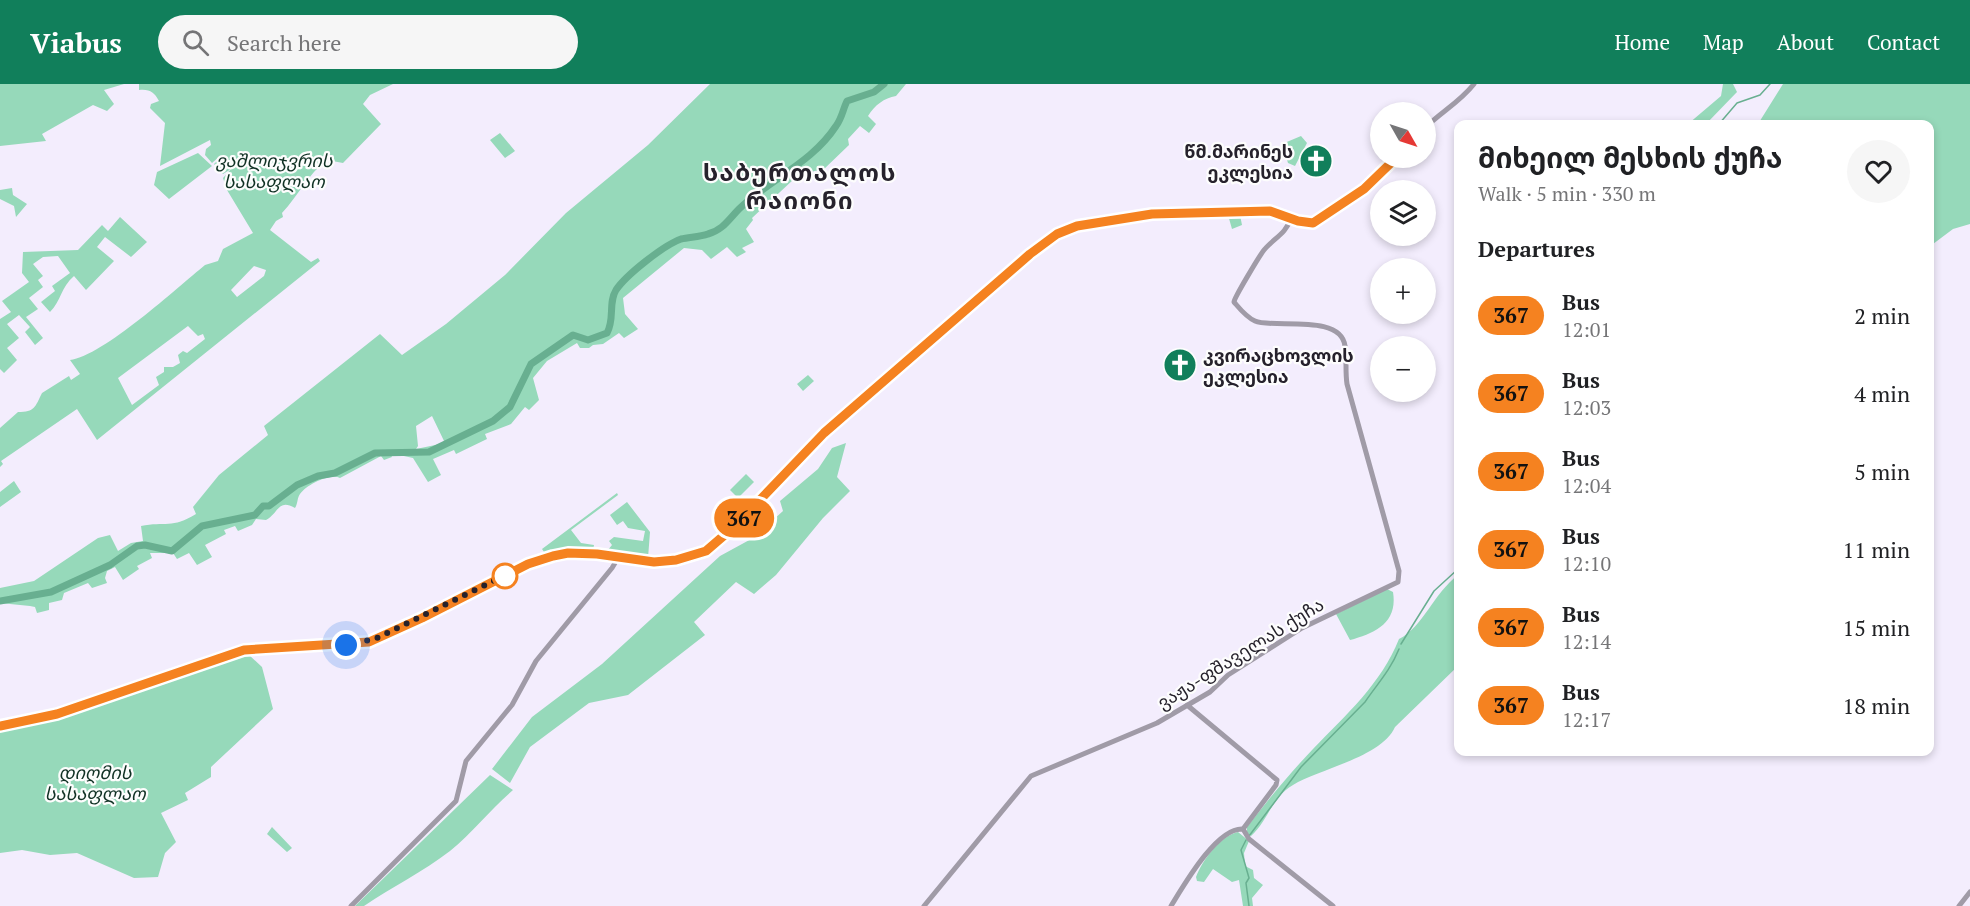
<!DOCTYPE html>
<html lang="en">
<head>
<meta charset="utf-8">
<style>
	:root { --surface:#fff; --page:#f6f6f6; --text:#202124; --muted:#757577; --accent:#117f5b }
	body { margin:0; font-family:"PT Serif","Noto Sans Georgian",serif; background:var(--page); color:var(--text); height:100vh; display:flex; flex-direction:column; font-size:22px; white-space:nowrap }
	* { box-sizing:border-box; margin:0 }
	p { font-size:20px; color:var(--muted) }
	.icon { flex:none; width:33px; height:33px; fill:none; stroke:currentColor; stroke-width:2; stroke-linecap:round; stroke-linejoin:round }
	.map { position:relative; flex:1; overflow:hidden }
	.sheet { position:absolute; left:1454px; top:36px; width:480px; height:636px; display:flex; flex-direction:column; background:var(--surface); border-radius:12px; box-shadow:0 3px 9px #0003 }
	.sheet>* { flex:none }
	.badge { padding:0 12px; border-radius:20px; font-size:21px; line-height:39px }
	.needle { width:39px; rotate:129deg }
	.tools { position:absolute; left:1370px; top:18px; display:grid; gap:12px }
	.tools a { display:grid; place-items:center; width:66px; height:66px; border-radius:50%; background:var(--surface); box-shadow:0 3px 9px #0003; font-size:30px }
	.you { position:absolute; width:30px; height:30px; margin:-15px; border:4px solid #fff; border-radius:50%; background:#1a73e8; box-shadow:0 0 0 9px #1a73e833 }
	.map>.badge { position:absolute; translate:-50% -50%; box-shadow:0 0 0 3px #fff }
	h2 { padding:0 24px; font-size:22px; line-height:54px }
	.round { display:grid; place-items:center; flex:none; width:63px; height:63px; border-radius:32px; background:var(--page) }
	.overview { display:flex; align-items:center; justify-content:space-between; height:102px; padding:0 24px }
	h1 { font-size:28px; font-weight:700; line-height:45px }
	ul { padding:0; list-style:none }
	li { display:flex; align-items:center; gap:18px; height:78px; padding:0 24px }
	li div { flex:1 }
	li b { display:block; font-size:22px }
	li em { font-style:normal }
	li .badge { min-width:66px; font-weight:700; text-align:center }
	header { display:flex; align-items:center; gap:36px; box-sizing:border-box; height:84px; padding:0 30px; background:var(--accent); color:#fff }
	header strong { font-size:28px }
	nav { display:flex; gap:33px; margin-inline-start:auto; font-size:21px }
	.search { width:420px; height:54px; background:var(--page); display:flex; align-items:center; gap:15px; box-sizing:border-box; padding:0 21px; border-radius:33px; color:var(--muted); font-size:22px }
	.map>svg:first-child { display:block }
	.green { fill:#96d9ba; fill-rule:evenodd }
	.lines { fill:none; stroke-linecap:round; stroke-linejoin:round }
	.stream { stroke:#68af90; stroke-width:1.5 }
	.river { stroke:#68af90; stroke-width:7 }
	.tertiary { stroke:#a09ba7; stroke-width:5 }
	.line-casing { stroke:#fff; stroke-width:14 }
	.line { stroke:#f58220; stroke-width:9 }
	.walk { stroke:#26222c; stroke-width:6; stroke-dasharray:0 10.8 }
	.stop-dot { fill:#fff; stroke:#f58220; stroke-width:3 }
	.labels { text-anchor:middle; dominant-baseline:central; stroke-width:4.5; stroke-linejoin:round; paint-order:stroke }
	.poi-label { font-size:18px; font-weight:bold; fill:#26222c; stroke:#fdfdfd; text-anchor:end }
	.park-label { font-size:18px; font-style:italic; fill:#103124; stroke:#fdfdfd }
	.street-label { font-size:18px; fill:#26222c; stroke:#fdfdfd }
	.district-label { font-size:24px; font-weight:bold; letter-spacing:1.5px; fill:#26222c; stroke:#fdfdfd }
</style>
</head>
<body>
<header>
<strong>Viabus</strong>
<div class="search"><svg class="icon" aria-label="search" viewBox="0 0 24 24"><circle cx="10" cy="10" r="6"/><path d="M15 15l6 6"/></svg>Search here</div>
<nav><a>Home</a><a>Map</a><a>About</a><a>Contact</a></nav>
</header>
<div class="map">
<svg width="1970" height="822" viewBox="0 0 1970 822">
	<rect width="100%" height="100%" fill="#f3edfd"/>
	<path class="green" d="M0 0H124L104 6 114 20 107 27 93 21 42 50 46 57 0 62Z
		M139 0H393L370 11 363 20 381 40 343 79 327 76C308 90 298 112 282 129L283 133 276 137 270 146 311 178 318 174 320 177 97 356 77 325 1 377 3 380 0 383V344L18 328C35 328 35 323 42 309L69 292 71 296 80 290 70 276C103 272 178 203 205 181L218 177 223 165 253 149 227 106 223 94 231 85 223 90 214 80 220 74 227 80 220 72 212 79 205 71 206 65 211 61 210 56 160 82 165 39 150 24 151 20 159 17C154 8 150 5 139 6ZM254 182 266 186 264 192 237 213 231 206ZM188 242 198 252 203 250 205 255 187 269 183 267 178 271 180 279 173 283H164V288L156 293 159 301 132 321 118 294Z
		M710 0H906L896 12C884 14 875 21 868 32L876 40 869 49 860 42 848 55 849 61 823 86 814 87 798 98 794 95 752 134 753 136 746 145 754 158 742 164 746 168 737 173 727 163 711 175 702 166 684 164 623 214 625 230 638 245 624 254 619 249 603 260 593 261 589 264H580L577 259 547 277 533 294 539 316 529 326 525 323 511 340 485 350 487 355 456 370 454 366 433 375 441 391 428 398 413 374 390 369 392 373 384 376 381 372 340 394C331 389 307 400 300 410 297 414 298 419 295 424 278 414 279 429 266 436L256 435 252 441 238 447 235 442 224 446 226 450 205 461 212 473 197 481 189 469 177 475 173 469H150L152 474 137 482 139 485 123 496 115 483 107 487 105 494 107 499 92 504 88 499 64 509 62 516 49 519V526L37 529 35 523 30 522 0 519V504L34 497 98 454 110 451 118 467 131 459 143 457 141 442C165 437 172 445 196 430L193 423 219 391 268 351 264 342 380 250 402 271 446 240 505 191 566 129 648 61ZM432 332 445 359 416 365 418 362 416 342Z
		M1723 0H1733L1737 8 1706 40H1688L1721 12Z
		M1783 0H1970V140L1953 145 1929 163V40H1758Z
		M500 49 515 67 505 74 490 56Z
		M1301 52 1307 59 1295 82 1288 79 1282 60Z
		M198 69 212 82 169 115 154 101 157 88Z
		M12 104 13 111 27 120 16 133 14 122 0 115V106Z
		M1228 131H1240L1242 141 1232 145Z
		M120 133 147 158 131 173 105 153 97 163 114 177 86 206 74 192C61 203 61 217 50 228L41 218 55 207 52 202 70 189 58 172 43 173 33 180 43 192 38 196 43 203 29 214 38 225 26 233 43 254 35 261 25 248 30 243 19 231 7 240 19 254 7 264 17 276 4 289 0 285V235L11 228 2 217 29 198 22 189 23 168 78 166 102 141 108 147Z
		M808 291 814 297 803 307 797 300Z
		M846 359 837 393 850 407 823 434 776 491 754 510 736 498 694 538 705 551 628 611 589 619 530 663 510 699 492 685 532 633 602 580 720 472 753 454 783 427 780 417 818 385 832 364Z
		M746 390 754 398 738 414 730 406Z
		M14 397 21 408 0 423V408Z
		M617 409 618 411 571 446 581 459 594 461 593 466 568 465 546 471 542 465Z
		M627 418 650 448 648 474 607 467 612 461 609 457 614 453 643 457 645 447 628 444 623 437 617 441 610 431Z
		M1458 491V582L1395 643C1382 673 1319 685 1293 701 1271 714 1268 737 1251 752L1247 749V743C1268 716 1290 689 1313 665 1346 631 1381 600 1399 555 1422 544 1434 509 1458 491Z
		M1387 505 1393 508C1398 539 1375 549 1350 556L1336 530Z
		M248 570 262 583 273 625 211 683V693L185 709 188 716 161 729 176 758 165 769 158 793 134 794 77 769 50 771 22 766 0 769V647L57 633 195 584Z
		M490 691 513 706C491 725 473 748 450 767 423 788 392 803 364 822H355Z
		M272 743 292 764 287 768 267 750Z
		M1238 748 1249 757 1244 769 1245 782 1253 786 1254 794 1263 801 1252 814 1253 822H1243L1239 796 1232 798 1213 785 1204 798 1197 797 1196 793C1202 777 1220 752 1238 748Z"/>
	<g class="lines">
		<path class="stream" d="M1719 40 1737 19 1760 11 1770 0
			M1401 560 1434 507 1458 485
			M1249 752 1301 683 1365 618C1378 599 1390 587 1399 565
			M1246 756 1241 766 1249 794 1246 799 1249 822"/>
		<path class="river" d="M0 517 51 508 110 481 137 462 145 461 172 467 202 442 255 431 263 422H269L297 401 318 392 335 389 375 369 429 368 493 337 510 323 531 280 573 251 588 256 607 249C615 235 608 219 616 206 626 191 664 161 681 155 690 153 700 153 708 150 723 146 729 135 739 125 770 95 812 79 836 42 842 34 843 25 847 17L874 8 884 0"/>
		<path class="tertiary" d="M1425 44C1441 28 1460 18 1474 0
			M1187 621 1277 696 1276 701 1243 745
			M0 642 57 630 244 566 369 558 422 534 528 480 553 472 568 469 597 470 654 478 677 475 706 467 735 442 815 357 1030 170 1057 150 1077 142 1151 130 1270 127 1298 137 1313 139 1364 105 1396 74
			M1243 745 1249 755 1333 822
			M351 822 456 717 466 677 512 621 536 577 612 484 618 474
			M924 822 1031 692 1157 639 1210 608 1228 591 1302 544 1398 498 1399 487 1347 300C1345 287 1347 275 1345 262 1341 229 1273 245 1255 237 1246 233 1240 225 1234 218 1234 214 1260 171 1264 166 1274 154 1286 150 1291 134
			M1171 822C1184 801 1217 743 1243 745
			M1959 822 1970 808"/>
	</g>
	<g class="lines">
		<g class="line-casing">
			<path id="line" d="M0 642 57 630 244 566 369 558 422 534 528 480 553 472 568 469 597 470 654 478 676 476 706 467 735 442 824 349 1030 170 1057 150 1077 142 1152 130 1270 127 1298 137 1313 139 1364 105 1396 74"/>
		</g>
		<use href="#line" class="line"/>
		<path class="walk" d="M346 561 375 555 510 489 505 492"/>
	</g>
	<defs>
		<g id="church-disc" transform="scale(1.725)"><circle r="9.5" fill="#117f5b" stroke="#fdfdfd"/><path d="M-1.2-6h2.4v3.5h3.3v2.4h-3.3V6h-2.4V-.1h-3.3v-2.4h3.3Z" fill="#fff"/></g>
	</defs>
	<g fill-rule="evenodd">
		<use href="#church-disc" x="1316" y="77"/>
		<use href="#church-disc" x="1180" y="281"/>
	</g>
	<circle class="stop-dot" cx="505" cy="492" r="12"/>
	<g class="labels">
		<g class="poi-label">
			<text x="1293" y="67">წმ.მარინეს<tspan x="1293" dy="21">ეკლესია</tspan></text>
			<text x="1203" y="271" text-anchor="start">კვირაცხოვლის<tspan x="1203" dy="21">ეკლესია</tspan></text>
		</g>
		<g class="park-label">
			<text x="274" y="76">ვაშლიჯვრის<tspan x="274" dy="21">სასაფლაო</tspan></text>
			<text x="95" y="688">დიღმის<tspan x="95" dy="21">სასაფლაო</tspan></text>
		</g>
		<g class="street-label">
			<text transform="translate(1240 569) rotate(-32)">ვაჟა-ფშაველას ქუჩა</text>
		</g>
		<g class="district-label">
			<text x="800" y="88">საბურთალოს<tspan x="800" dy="28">რაიონი</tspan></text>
		</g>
	</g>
</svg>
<div class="tools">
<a><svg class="needle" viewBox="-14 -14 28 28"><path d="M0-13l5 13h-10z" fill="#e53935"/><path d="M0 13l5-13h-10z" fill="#757577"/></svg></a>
<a><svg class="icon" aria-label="layers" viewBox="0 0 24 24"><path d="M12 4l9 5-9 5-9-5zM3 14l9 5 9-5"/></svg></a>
<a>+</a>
<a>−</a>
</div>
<div class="you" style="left:346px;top:561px"></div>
<b class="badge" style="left:744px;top:434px;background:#f58220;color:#111">367</b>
<section class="sheet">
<div class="overview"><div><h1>მიხეილ მესხის ქუჩა</h1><p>Walk · 5 min · 330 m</p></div><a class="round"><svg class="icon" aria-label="heart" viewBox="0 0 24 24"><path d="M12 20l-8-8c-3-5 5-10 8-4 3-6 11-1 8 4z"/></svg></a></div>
<h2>Departures</h2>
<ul>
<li><span class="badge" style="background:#f58220;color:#111">367</span><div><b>Bus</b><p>12:01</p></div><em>2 min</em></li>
<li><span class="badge" style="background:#f58220;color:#111">367</span><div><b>Bus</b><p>12:03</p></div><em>4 min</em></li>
<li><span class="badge" style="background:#f58220;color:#111">367</span><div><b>Bus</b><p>12:04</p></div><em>5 min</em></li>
<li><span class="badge" style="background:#f58220;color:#111">367</span><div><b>Bus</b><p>12:10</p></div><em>11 min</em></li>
<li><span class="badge" style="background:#f58220;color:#111">367</span><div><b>Bus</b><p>12:14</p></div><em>15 min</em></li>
<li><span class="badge" style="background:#f58220;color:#111">367</span><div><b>Bus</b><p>12:17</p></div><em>18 min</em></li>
</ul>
</section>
</div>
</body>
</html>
